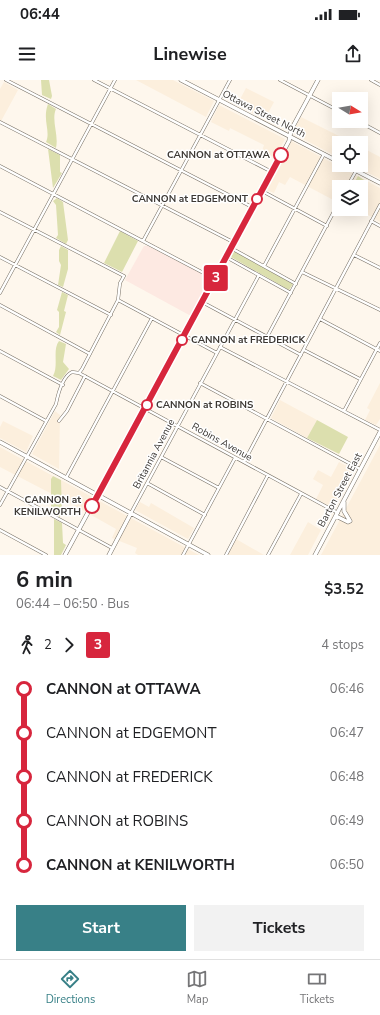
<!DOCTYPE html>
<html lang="en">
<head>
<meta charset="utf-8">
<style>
	:root { --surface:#fff; --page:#f2f2f2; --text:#202124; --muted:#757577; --line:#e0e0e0; --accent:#388087 }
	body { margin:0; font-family:"Nunito Sans",sans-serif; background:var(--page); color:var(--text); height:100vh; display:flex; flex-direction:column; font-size:15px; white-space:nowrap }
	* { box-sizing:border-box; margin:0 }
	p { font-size:13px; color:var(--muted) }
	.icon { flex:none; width:22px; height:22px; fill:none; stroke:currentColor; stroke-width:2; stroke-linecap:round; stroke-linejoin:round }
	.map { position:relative; height:475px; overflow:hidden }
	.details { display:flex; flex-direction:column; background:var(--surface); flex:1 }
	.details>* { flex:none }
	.badge { padding:0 8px; border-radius:3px; font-size:14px; line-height:26px }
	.needle { width:26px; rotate:101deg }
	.controls { position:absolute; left:332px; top:12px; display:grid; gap:8px }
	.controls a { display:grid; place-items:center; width:36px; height:36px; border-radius:0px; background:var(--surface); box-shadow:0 4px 16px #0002; font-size:20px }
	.map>.badge { position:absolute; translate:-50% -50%; box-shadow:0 0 0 2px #fff }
	.legs { display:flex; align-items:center; gap:6px; height:44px; padding:0 16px; font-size:13px }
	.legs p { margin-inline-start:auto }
	.headline { display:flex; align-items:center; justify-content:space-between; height:68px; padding:0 16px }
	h1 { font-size:22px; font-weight:700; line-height:30px }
	.primary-button { display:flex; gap:8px; margin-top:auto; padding:8px 16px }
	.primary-button a { flex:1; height:46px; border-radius:0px; background:var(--accent); color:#fff; font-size:16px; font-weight:700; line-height:46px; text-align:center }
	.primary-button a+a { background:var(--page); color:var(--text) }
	ul { padding:0 16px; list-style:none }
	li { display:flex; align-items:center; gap:14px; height:44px; font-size:15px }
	li i { display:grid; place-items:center; width:6px; height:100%; margin:0 5px; background:currentColor }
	li i::after { content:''; width:10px; height:10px; margin:-5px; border:3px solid; border-radius:50%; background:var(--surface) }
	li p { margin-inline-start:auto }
	li:first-child i { background:linear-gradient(#0000 50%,currentColor 0) }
	li:last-child i { background:linear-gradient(currentColor 50%,#0000 0) }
	.status { display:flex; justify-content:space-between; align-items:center; height:28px; padding:0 20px; background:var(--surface); direction:ltr }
	.status svg { height:11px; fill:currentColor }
	header { display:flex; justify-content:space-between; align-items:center; height:52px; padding:0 16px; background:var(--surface); font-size:18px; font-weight:700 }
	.dock { display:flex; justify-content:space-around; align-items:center; height:56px; border-top:1px solid var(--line); background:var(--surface); font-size:11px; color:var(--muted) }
	.dock a { display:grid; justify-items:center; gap:2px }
	.dock .on { color:var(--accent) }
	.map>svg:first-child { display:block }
	.built { fill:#fcefdd }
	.education { fill:#fde9e2 }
	.green { fill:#dcdfae }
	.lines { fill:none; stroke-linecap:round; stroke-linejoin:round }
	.street-casing { stroke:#766f64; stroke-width:3.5 }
	.secondary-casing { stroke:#766f64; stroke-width:4.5 }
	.street { stroke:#fff; stroke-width:2.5 }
	.secondary { stroke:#fff; stroke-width:3.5 }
	.line-1-casing { stroke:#fff; stroke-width:9 }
	.line-1 { stroke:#d7263d; stroke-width:6 }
	.stop-1-dot { fill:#fff; stroke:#d7263d; stroke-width:2 }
	.labels { text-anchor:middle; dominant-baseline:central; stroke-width:3; stroke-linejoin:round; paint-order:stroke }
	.street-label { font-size:10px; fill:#3c3834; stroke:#fff }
	.stop-label { font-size:10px; font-weight:bold; fill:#3c3834; stroke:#fff; text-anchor:end }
</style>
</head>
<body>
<div class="status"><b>06:44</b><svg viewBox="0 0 49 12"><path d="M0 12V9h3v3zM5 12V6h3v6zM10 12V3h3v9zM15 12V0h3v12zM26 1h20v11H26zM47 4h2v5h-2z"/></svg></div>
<header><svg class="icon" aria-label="menu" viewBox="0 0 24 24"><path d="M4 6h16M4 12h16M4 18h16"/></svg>Linewise<svg class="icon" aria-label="share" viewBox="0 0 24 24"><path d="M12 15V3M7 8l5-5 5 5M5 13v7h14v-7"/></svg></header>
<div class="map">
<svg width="380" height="475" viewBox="0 0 380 475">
	<rect width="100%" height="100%" fill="#fef7ed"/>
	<path class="built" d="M136 0H173L214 21 206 37Z
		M4 2 18 10 0 43V9Z
		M246 8 274 22 265 39 237 25Z
		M219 25 285 59 275 78 262 71 264 65 230 48 229 51 211 42Z
		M301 37 353 63H339V78L292 53Z
		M291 61 380 108V142L358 129H361V107H339V123L290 97 285 105 279 102 274 113 266 110Z
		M361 67 380 77V99L353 85H361Z
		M380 303V339L376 345 365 340 370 330 367 328Z
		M280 320 317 340 307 358 271 338Z
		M55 331 60 335 59 389 32 374Z
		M3 341 33 356 26 372 0 358V347Z
		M380 365V475H321Z
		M0 367 53 396 51 399 52 414 0 387Z
		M339 382 353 389 334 428 316 419 323 405 313 399 318 390 331 397Z
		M61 400 199 475H138L135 473 137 468 112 458 116 449 61 418Z
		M140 422 149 427 151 423 194 448 188 459 135 430Z
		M308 442 321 450 308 475H290Z
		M236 459 264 475H227Z"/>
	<path class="education" d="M144 166H148L210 198 191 236 125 200Z"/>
	<path class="green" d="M41 0H49L52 16 51 19 42 15Z
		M48 24 56 29C51 40 59 55 56 68L46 62C51 51 42 40 48 24Z
		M48 69 60 75V92L62 93 53 108Z
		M358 96 364 100 360 107H352Z
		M57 118 63 122 68 160 66 164 56 158 58 155 56 125 53 121Z
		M120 151 138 161 122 192 104 183Z
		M61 166 68 170V189L63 207 58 205 61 185 59 181V170Z
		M234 171 293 204 289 210 231 177Z
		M62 212 68 215 64 231 66 232 60 255 56 252 59 247V232L57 230Z
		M59 261 66 264 63 282 69 289 61 300 53 296C59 285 52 270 59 261Z
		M317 340 348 357 339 374 307 358Z
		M53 396 61 400 62 432 60 437 51 432V399Z
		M54 439 62 443 63 463 66 465 61 475H54Z"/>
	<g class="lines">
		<g class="street-casing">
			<path id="street" d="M6 0 252 127
				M94 0 272 92
				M280 0 339 31
				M371 0 380 5
				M358 41 380 53
				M0 42 233 162
				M0 86 215 199
				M347 107 356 91
				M262 111 327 146
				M0 132 124 196 120 203 118 220 82 289 79 293 72 292C62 297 58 314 56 324L0 425
				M371 141 380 146
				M143 161 230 0
				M231 168 296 204
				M354 175 380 188
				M0 177 111 235
				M226 177 291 213
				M264 186 324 74
				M302 192 380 230
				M0 213 115 0
				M118 220 217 273
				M202 222 301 275
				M0 225 90 274
				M320 239 380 271
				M267 257 339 122
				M220 267 380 350
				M304 270 360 299
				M0 271 63 305
				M79 293 338 433
				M200 303 360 389
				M0 316 46 341
				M344 331 380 263
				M59 341 67 331 85 296
				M161 377 219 408
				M244 382 380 125
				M66 398 152 238
				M147 403 205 435
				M0 407 112 468
				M131 433 259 195
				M0 450 46 475
				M183 475 235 378
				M226 475 268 395
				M268 475 301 414"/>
		</g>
		<g class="secondary-casing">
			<path id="secondary" d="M181 0 339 82
				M345 85 380 103
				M0 362 208 475
				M344 422V431L350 441
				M336 436 348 442 350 441
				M65 475 276 85 289 61 291 50 318 0
				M109 475 131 433
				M315 475 380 352"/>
		</g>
		<use href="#street" class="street"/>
		<use href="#secondary" class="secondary"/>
	</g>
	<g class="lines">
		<g class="line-1-casing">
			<path id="line-1" d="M92 426 281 75"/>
		</g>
		<use href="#line-1" class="line-1"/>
	</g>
	<g class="stop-1-dot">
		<circle cx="281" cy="75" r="7"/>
		<circle cx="257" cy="119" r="5"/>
		<circle cx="182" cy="260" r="5"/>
		<circle cx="147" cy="325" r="5"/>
		<circle cx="92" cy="426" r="7"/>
	</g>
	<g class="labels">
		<g class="street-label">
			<text transform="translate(264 34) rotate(27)">Ottawa Street North</text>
			<text transform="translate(222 362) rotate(29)">Robins Avenue</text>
			<text transform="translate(154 374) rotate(-62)">Britannia Avenue</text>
			<text transform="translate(340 410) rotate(-62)">Barton Street East</text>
		</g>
		<g class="stop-label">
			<text x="270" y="75">CANNON at OTTAWA</text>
			<text x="248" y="119">CANNON at EDGEMONT</text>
			<text x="191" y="260" text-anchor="start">CANNON at FREDERICK</text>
			<text x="156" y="325" text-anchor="start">CANNON at ROBINS</text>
			<text x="81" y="420">CANNON at<tspan x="81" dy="12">KENILWORTH</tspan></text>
		</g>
	</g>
</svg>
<div class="controls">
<a><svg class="needle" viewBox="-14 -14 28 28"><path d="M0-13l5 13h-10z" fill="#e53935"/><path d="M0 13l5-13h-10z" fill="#757577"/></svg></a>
<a><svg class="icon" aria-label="locate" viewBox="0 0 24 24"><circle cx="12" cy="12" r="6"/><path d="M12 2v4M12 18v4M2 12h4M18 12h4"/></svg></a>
<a><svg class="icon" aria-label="layers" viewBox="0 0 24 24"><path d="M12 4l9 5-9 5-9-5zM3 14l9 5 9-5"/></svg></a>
</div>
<b class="badge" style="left:216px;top:198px;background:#d7263d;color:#fff">3</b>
</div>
<section class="details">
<div class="headline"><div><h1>6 min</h1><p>06:44 – 06:50 · Bus</p></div><b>$3.52</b></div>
<div class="legs"><svg class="icon" aria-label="walk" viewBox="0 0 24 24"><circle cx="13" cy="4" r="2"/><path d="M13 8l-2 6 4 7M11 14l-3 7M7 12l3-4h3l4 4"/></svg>2<svg class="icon" aria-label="forward" viewBox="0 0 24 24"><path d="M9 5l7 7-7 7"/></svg><b class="badge" style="background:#d7263d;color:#fff">3</b><p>4 stops</p></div>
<ul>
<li><i style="color:#d7263d"></i><b>CANNON at OTTAWA</b><p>06:46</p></li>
<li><i style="color:#d7263d"></i><span>CANNON at EDGEMONT</span><p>06:47</p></li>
<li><i style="color:#d7263d"></i><span>CANNON at FREDERICK</span><p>06:48</p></li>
<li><i style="color:#d7263d"></i><span>CANNON at ROBINS</span><p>06:49</p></li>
<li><i style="color:#d7263d"></i><b>CANNON at KENILWORTH</b><p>06:50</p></li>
</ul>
<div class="primary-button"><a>Start</a><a>Tickets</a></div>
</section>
<nav class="dock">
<a class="on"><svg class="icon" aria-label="directions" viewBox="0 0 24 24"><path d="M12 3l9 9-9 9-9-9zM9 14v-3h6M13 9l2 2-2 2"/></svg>Directions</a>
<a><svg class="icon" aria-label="map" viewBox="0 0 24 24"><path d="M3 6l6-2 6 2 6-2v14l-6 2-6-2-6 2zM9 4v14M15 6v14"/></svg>Map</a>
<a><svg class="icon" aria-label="tickets" viewBox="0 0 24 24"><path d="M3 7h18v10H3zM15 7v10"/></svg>Tickets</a>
</nav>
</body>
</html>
